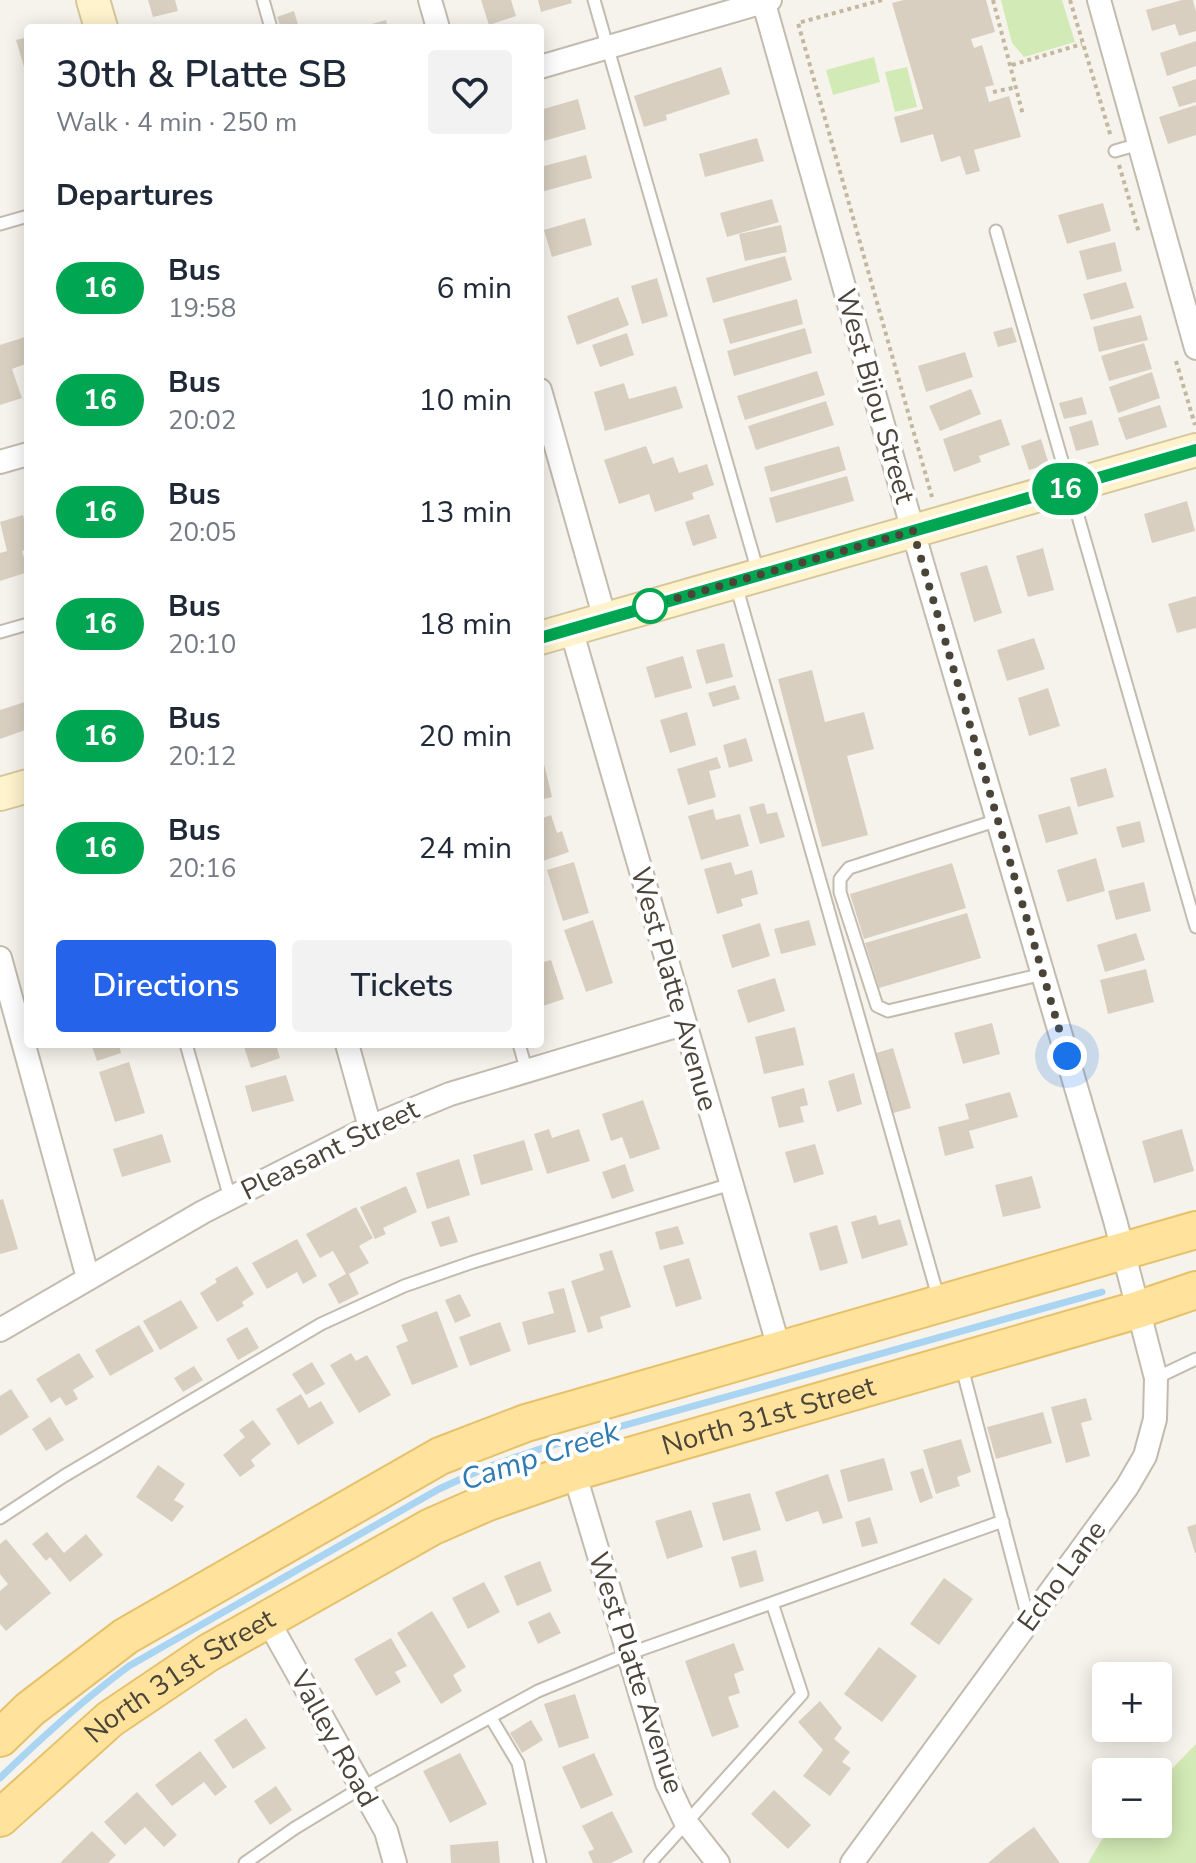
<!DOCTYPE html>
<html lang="en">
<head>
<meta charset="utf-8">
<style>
	:root { --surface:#fff; --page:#f2f2f3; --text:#1f2937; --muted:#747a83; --accent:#2563eb }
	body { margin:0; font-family:"Nunito Sans",sans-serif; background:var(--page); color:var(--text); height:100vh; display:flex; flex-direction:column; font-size:30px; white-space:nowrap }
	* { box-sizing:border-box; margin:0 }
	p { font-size:26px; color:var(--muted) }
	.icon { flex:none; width:44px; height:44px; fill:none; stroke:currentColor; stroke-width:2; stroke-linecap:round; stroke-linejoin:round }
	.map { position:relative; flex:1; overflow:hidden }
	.details { position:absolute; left:24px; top:24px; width:520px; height:1024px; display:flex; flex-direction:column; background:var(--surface); border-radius:8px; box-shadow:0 4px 20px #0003 }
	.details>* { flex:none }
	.badge { padding:0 16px; border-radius:26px; font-size:28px; line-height:52px }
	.tools { position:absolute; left:1092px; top:1662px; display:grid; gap:16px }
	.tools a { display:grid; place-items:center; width:80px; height:80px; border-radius:8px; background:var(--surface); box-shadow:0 4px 20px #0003; font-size:40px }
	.you { position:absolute; width:40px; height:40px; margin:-20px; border:6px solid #fff; border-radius:50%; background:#1a73e8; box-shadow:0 0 0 12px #1a73e833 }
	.map>.badge { position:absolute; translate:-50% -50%; box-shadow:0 0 0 4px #fff }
	h2 { padding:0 32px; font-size:30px; line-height:72px }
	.round { display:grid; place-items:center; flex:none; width:84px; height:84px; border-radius:8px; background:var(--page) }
	.overview { display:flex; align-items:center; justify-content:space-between; height:136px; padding:0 32px }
	h1 { font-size:38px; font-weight:600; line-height:60px }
	.button { display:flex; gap:16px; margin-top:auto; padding:16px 32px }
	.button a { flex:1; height:92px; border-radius:8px; background:var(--accent); color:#fff; font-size:32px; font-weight:600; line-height:92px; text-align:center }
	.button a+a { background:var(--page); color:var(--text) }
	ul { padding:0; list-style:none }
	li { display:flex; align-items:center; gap:24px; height:112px; padding:0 32px }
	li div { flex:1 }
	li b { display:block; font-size:30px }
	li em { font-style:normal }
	li .badge { min-width:88px; font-weight:700; text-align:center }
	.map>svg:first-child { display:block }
	.green { fill:#d2eab5 }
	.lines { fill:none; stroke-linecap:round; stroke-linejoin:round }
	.stream { stroke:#a9d4f2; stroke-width:7 }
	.building { fill:#d8cfc1 }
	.lane-casing { stroke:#c2bbae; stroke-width:15 }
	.street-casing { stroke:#c2bbae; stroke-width:26 }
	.secondary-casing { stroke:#d6c79b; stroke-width:36 }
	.primary-casing { stroke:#e6c16a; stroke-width:40 }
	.path { stroke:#c4b79f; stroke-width:4; stroke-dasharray:4 4; stroke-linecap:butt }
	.lane { stroke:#fff; stroke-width:11 }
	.street { stroke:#fff; stroke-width:22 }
	.secondary { stroke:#fff3cd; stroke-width:32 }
	.primary { stroke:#ffe39c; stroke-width:36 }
	.line-casing { stroke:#fff; stroke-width:18 }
	.line { stroke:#00a651; stroke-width:12 }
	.walk { stroke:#4b4439; stroke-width:8; stroke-dasharray:0 14.4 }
	.stop-dot { fill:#fff; stroke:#00a651; stroke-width:4 }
	.labels { text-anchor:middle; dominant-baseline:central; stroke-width:8; stroke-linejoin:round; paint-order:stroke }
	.street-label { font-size:28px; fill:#4b4439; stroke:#fff }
	.water-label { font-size:30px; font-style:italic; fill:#2e7ab2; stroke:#fff }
</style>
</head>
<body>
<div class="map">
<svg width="1196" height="1863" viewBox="0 0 1196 1863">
	<rect width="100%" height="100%" fill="#f6f3ec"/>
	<path class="green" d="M1001 0H1062L1075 42 1024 57 1012 43Z
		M874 57 880 82 833 95 826 70Z
		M907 67 917 107 895 112 885 72Z
		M1196 1744V1863H1088L1101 1841 1117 1824H1158V1783Z"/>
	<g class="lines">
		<path class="stream" d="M0 1778C41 1738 83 1700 129 1666L439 1489 485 1468 543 1448 1102 1292"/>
	</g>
	<path class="building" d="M148 0H175L178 11 153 17Z
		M481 0H511L516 16 489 25Z
		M538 0H571L572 3 541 12Z
		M904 0H986L995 32 971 39 974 48 982 45 994 85 985 87 989 102 1009 96 1021 137 974 150 980 171 966 175 960 156 941 162 933 134 901 143 894 117 923 109 892 3Z
		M1182 0H1193L1196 12V31L1179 36 1175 24 1152 31 1146 10Z
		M294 11 299 28H281L277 17Z
		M386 20 388 28H361V27Z
		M28 37V77H27L16 40Z
		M1196 41V66L1167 76 1160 53Z
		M721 67 730 94 666 115 667 120 644 127 634 96Z
		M1196 79V102L1179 107 1172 87Z
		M578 99 586 129 540 142V110Z
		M1196 105V135L1168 144 1159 117Z
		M757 138 764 161 705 177 699 154Z
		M586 155 592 178 541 192 540 167Z
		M772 199 779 222 727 237 720 213Z
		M1103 203 1111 231 1067 244 1058 215Z
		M585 218 592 245 552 257 544 230Z
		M781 225 787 252 745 261 739 234Z
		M1115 242 1122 271 1087 280 1079 251Z
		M785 256 792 280 713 303 706 278Z
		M657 278 668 316 642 324 631 286Z
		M1126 282 1134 308 1091 320 1083 294Z
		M618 297 629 325 577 345 567 316Z
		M797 299 803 324 730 344 723 319Z
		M1141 315 1148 340 1099 352 1093 327Z
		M1012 327 1017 342 998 347 993 332Z
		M805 328 812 353 734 376 727 351Z
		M627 333 634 355 600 367 592 345Z
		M28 336V363L12 369 22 398 0 405V345Z
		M1144 343 1152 369 1109 381 1101 356Z
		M965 352 973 377 926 392 918 366Z
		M817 371 825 395 745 420 737 396Z
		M1152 372 1160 398 1118 413 1109 387Z
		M624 383 629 399 676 386 683 408 605 431 594 392Z
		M971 389 981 414 940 431 929 406Z
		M1082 397 1087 414 1064 419 1059 403Z
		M826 401 834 425 756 450 748 426Z
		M1160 405 1167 427 1126 440 1118 418Z
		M1001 419 1010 445 979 456 981 462 954 472 943 439Z
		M1092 420 1099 445 1076 451 1069 427Z
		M1041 439 1049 464 1029 470 1021 446Z
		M646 446 653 464 673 457 679 473 707 464 714 485 692 493 694 499 655 512 649 494 619 504 604 460Z
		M839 446 846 470 771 492 764 467Z
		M847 476 854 501 776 523 769 498Z
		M1187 501 1195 531 1152 543 1144 514Z
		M709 514 717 538 693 546 685 522Z
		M23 515 28 533V549L22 551 28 572 0 581V553L7 551 0 522Z
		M1043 548 1054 590 1028 597 1016 556Z
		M987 565 1002 613 974 622 960 573Z
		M1196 596V628L1177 633 1168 604Z
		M1034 638 1045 669 1007 681 997 650Z
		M724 643 733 677 706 684 696 650Z
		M683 656 692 688 655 698 646 667Z
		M812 670 825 722 864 712 874 749 847 756 868 835 822 847 778 679Z
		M735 685 740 699 713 707 708 693Z
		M1048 688 1060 726 1029 736 1018 698Z
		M28 701V729L0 739V710Z
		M687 712 696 745 670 753 660 720Z
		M746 738 753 761 729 768 723 745Z
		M717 757 721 768 709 771 716 797 688 805 677 769Z
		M544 764 552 797 540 800V765Z
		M1106 768 1114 797 1078 807 1070 778Z
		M764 803 767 814 777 812 785 837 760 844 749 807Z
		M1070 806 1078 834 1046 843 1038 815Z
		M713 809 716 820 740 814 749 846 701 860 688 816Z
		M551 815 557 833 562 831 569 852 540 862V819Z
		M1140 821 1145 842 1122 848 1116 827Z
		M1096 858 1105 891 1067 902 1057 870Z
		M574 862 589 913 563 921 547 870Z
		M731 862 735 875 752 870 758 894 741 899 743 906 717 914 704 869Z
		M952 863 966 908 864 939 850 894Z
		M1144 882 1151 911 1116 920 1108 891Z
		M967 913 981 958 879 988 865 943Z
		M593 920 613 983 586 992 564 930Z
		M809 920 816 945 781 954 774 929Z
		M760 923 770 956 732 968 722 935Z
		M1136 933 1145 960 1105 972 1097 945Z
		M551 960 564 999 540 1007V963Z
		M1146 969 1154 1002 1108 1014 1100 980Z
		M775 978 785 1011 748 1023 737 990Z
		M992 1023 1000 1054 963 1064 954 1033Z
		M795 1027 804 1065 764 1074 755 1037Z
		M91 1044H119L121 1053 97 1061Z
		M243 1044H276L280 1058 251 1068Z
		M893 1048 911 1108 890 1114 873 1054Z
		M129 1062 145 1113 115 1122 99 1072Z
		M854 1073 862 1104 837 1112 828 1081Z
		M286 1075 294 1101 252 1112 245 1086Z
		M804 1088 808 1105 800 1107 804 1122 779 1128 771 1097Z
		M1010 1092 1018 1117 969 1131 974 1148 945 1156 938 1127 969 1119 965 1104Z
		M643 1100 660 1149 630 1159 622 1137 611 1141 602 1114Z
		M549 1129 552 1138 579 1129 590 1161 547 1174 534 1134Z
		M1182 1129 1194 1171 1154 1183 1142 1141Z
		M162 1134 171 1162 122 1177 113 1149Z
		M524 1140 533 1170 481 1185 473 1155Z
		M815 1144 824 1174 794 1183 785 1152Z
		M459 1159 470 1195 427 1209 416 1173Z
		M625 1164 634 1191 612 1199 602 1172Z
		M1032 1176 1041 1208 1003 1217 995 1185Z
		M406 1186 417 1212 383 1228 386 1234 375 1239 360 1207Z
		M3 1199 18 1249 0 1254V1200Z
		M356 1207 373 1238 359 1246 369 1263 349 1274 359 1294 339 1304 328 1284 346 1274 333 1251 320 1258 306 1234Z
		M876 1215 879 1225 900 1219 908 1245 862 1259 851 1222Z
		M449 1216 458 1242 440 1247 431 1222Z
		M837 1225 848 1263 820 1271 809 1233Z
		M678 1226 684 1244 660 1250 655 1232Z
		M297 1239 317 1276 303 1284 297 1272 267 1289 252 1263Z
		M612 1250 631 1307 600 1317 603 1328 588 1333 571 1281 604 1270 599 1254Z
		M689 1258 702 1299 676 1307 663 1266Z
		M237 1266 254 1294 242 1302 244 1306 217 1322 200 1293 217 1282 215 1279Z
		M564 1288 576 1332 528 1345 522 1322 554 1313 548 1292Z
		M460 1294 471 1316 455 1323 445 1300Z
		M181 1300 198 1328 160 1350 143 1321Z
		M437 1311 458 1367 412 1385 396 1346 408 1341 401 1325Z
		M500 1322 511 1351 470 1366 459 1337Z
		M139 1325 154 1351 110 1376 95 1350Z
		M247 1327 259 1348 238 1360 226 1339Z
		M79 1353 94 1377 73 1390 78 1399 66 1406 60 1397 51 1403 36 1379Z
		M351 1353 356 1361 367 1355 391 1395 359 1413 330 1365Z
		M312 1362 325 1384 306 1395 292 1374Z
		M194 1366 203 1380 183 1392 174 1378Z
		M11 1389 29 1417 0 1436V1396Z
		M301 1394 309 1408 321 1401 334 1423 298 1445 276 1409Z
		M1086 1398 1092 1420 1081 1423 1090 1456 1066 1463 1051 1407Z
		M1043 1412 1052 1443 996 1459 987 1427Z
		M50 1417 64 1440 46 1451 32 1429Z
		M253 1420 271 1444 251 1460 255 1466 240 1477 223 1455 245 1437 239 1430Z
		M961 1439 971 1472 957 1477 960 1486 936 1494 923 1450Z
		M884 1458 893 1490 848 1502 840 1470Z
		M158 1465 185 1484 174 1500 184 1506 172 1522 136 1497Z
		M923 1468 933 1498 920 1503 910 1472Z
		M828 1474 843 1518 823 1524 818 1511 786 1522 775 1492Z
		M750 1493 761 1530 723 1541 712 1503Z
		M691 1510 703 1547 667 1559 655 1521Z
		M870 1517 878 1543 862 1547 855 1522Z
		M1196 1524V1553H1195L1187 1527Z
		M47 1532 64 1553 86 1534 103 1555 70 1582 50 1557 46 1561 32 1544Z
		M6 1539 51 1593 6 1631 0 1624V1591L8 1584 0 1574V1544Z
		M756 1550 764 1581 740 1588 731 1557Z
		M540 1561 552 1591 517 1606 504 1576Z
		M944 1578 973 1599 939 1645 910 1624Z
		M484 1582 500 1612 468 1629 452 1598Z
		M432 1611 466 1667 453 1675 462 1691 441 1704 397 1633Z
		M550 1612 561 1633 538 1644 528 1622Z
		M391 1638 407 1666 395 1672 401 1682 376 1696 354 1659Z
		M734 1643 744 1670 734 1674 740 1693 728 1697 739 1727 712 1737 685 1661Z
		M879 1647 917 1676 882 1722 844 1694Z
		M575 1694 589 1738 559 1748 544 1704Z
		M820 1701 842 1728 834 1739 850 1752 842 1762 851 1768 830 1796 803 1776 823 1750 798 1722Z
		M246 1718 266 1748 233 1769 214 1740Z
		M531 1720 543 1740 522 1753 510 1733Z
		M1118 1728H1145V1729L1119 1734Z
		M200 1751 227 1787 215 1796 204 1782 172 1806 155 1785Z
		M460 1753 487 1804 450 1823 423 1771Z
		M594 1753 613 1795 581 1809 562 1767Z
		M276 1786 292 1810 270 1825 254 1801Z
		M774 1790 811 1825 788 1849 751 1814Z
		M137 1792 177 1835 164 1847 145 1827 125 1845 104 1822Z
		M612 1811 633 1852 611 1863H593L588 1852 594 1849 582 1826Z
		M1034 1827 1060 1863H988L1007 1847Z
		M92 1831 116 1855 108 1863H60Z
		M498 1841 500 1863H451L450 1845Z"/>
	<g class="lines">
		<g class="lane-casing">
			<path id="lane" d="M263 0 271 28
				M594 0 758 572
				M1115 151 1139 144
				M0 224 28 216
				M996 231 1196 927
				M736 585 939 1300
				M0 632 28 624
				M998 820 849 868 840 879V892L877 1006 888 1011 1043 974
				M186 1044 230 1198
				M519 1044 527 1072
				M961 1364 1029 1622
				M1156 1378 1196 1359
				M0 1518 64 1476 321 1324 404 1286 473 1262 731 1184
				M491 1718 518 1763 540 1863
				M245 1863 295 1828 361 1788 538 1691 628 1654 1003 1521
				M650 1863 802 1694 772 1603"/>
		</g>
		<g class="street-casing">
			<path id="street" d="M430 0 438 28
				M763 0 921 559 1115 1220 1156 1378 1155 1419 1145 1456 1127 1487 852 1863
				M1099 0 1196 348
				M540 67 770 0
				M540 390 605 619
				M0 462 28 454
				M571 629 779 1348
				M0 958 88 1278
				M347 1044 370 1127
				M0 1330 203 1212 370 1127 450 1094 683 1024
				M574 1472 667 1783 685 1821 718 1863
				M267 1619 386 1831 395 1863"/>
		</g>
		<g class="secondary-casing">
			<path id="secondary" d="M93 0 101 28
				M540 638 1196 450
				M0 794 28 786"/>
		</g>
		<g class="primary-casing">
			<g id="primary">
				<path d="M0 1738 30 1709 126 1636 440 1456 526 1423 1196 1230"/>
				<path id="s1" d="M0 1818 110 1719 208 1653 431 1527 488 1502 574 1472 1137 1310 1196 1290"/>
			</g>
		</g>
		<path class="path" d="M882 0 798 23 932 497
			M993 0 1023 115
			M1070 0 1111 137
			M1012 65 1082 44
			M993 92 1017 87
			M1119 165 1139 233
			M1176 361 1195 425"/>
		<use href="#lane" class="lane"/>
		<use href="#street" class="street"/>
		<use href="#secondary" class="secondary"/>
		<use href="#primary" class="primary"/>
	</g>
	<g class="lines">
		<g class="line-casing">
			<path id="line" d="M540 638 1196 450"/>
		</g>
		<use href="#line" class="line"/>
		<path class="walk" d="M650 606 913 531 1067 1056"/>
	</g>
	<circle class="stop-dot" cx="650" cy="606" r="16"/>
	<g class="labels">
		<g class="street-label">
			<text transform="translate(875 396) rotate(74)">West Bijou Street</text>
			<text transform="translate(674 989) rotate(74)">West Platte Avenue</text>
			<text transform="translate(330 1150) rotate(-26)">Pleasant Street</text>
			<text stroke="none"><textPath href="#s1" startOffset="878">North 31st Street</textPath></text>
			<text transform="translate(1062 1576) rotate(-54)">Echo Lane</text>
			<text transform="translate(636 1673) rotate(72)">West Platte Avenue</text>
			<text stroke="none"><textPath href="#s1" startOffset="230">North 31st Street</textPath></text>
			<text transform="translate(334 1739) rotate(61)">Valley Road</text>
		</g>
		<g class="water-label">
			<text transform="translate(540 1456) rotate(-18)">Camp Creek</text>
		</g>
	</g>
</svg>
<div class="tools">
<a>+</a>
<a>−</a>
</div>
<div class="you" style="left:1067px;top:1056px"></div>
<b class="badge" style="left:1065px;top:489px;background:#00a651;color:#fff">16</b>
<section class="details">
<div class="overview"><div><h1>30th &amp; Platte SB</h1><p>Walk · 4 min · 250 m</p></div><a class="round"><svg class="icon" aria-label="heart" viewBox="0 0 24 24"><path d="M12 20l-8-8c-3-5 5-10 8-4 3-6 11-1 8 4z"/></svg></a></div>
<h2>Departures</h2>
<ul>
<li><span class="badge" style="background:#00a651;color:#fff">16</span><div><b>Bus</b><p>19:58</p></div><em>6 min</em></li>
<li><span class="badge" style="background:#00a651;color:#fff">16</span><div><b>Bus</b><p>20:02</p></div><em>10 min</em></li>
<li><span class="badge" style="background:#00a651;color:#fff">16</span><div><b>Bus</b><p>20:05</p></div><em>13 min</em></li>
<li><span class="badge" style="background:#00a651;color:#fff">16</span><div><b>Bus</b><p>20:10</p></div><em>18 min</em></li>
<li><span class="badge" style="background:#00a651;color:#fff">16</span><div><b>Bus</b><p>20:12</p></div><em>20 min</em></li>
<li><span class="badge" style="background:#00a651;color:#fff">16</span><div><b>Bus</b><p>20:16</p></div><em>24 min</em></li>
</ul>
<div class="button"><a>Directions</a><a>Tickets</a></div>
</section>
</div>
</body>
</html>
